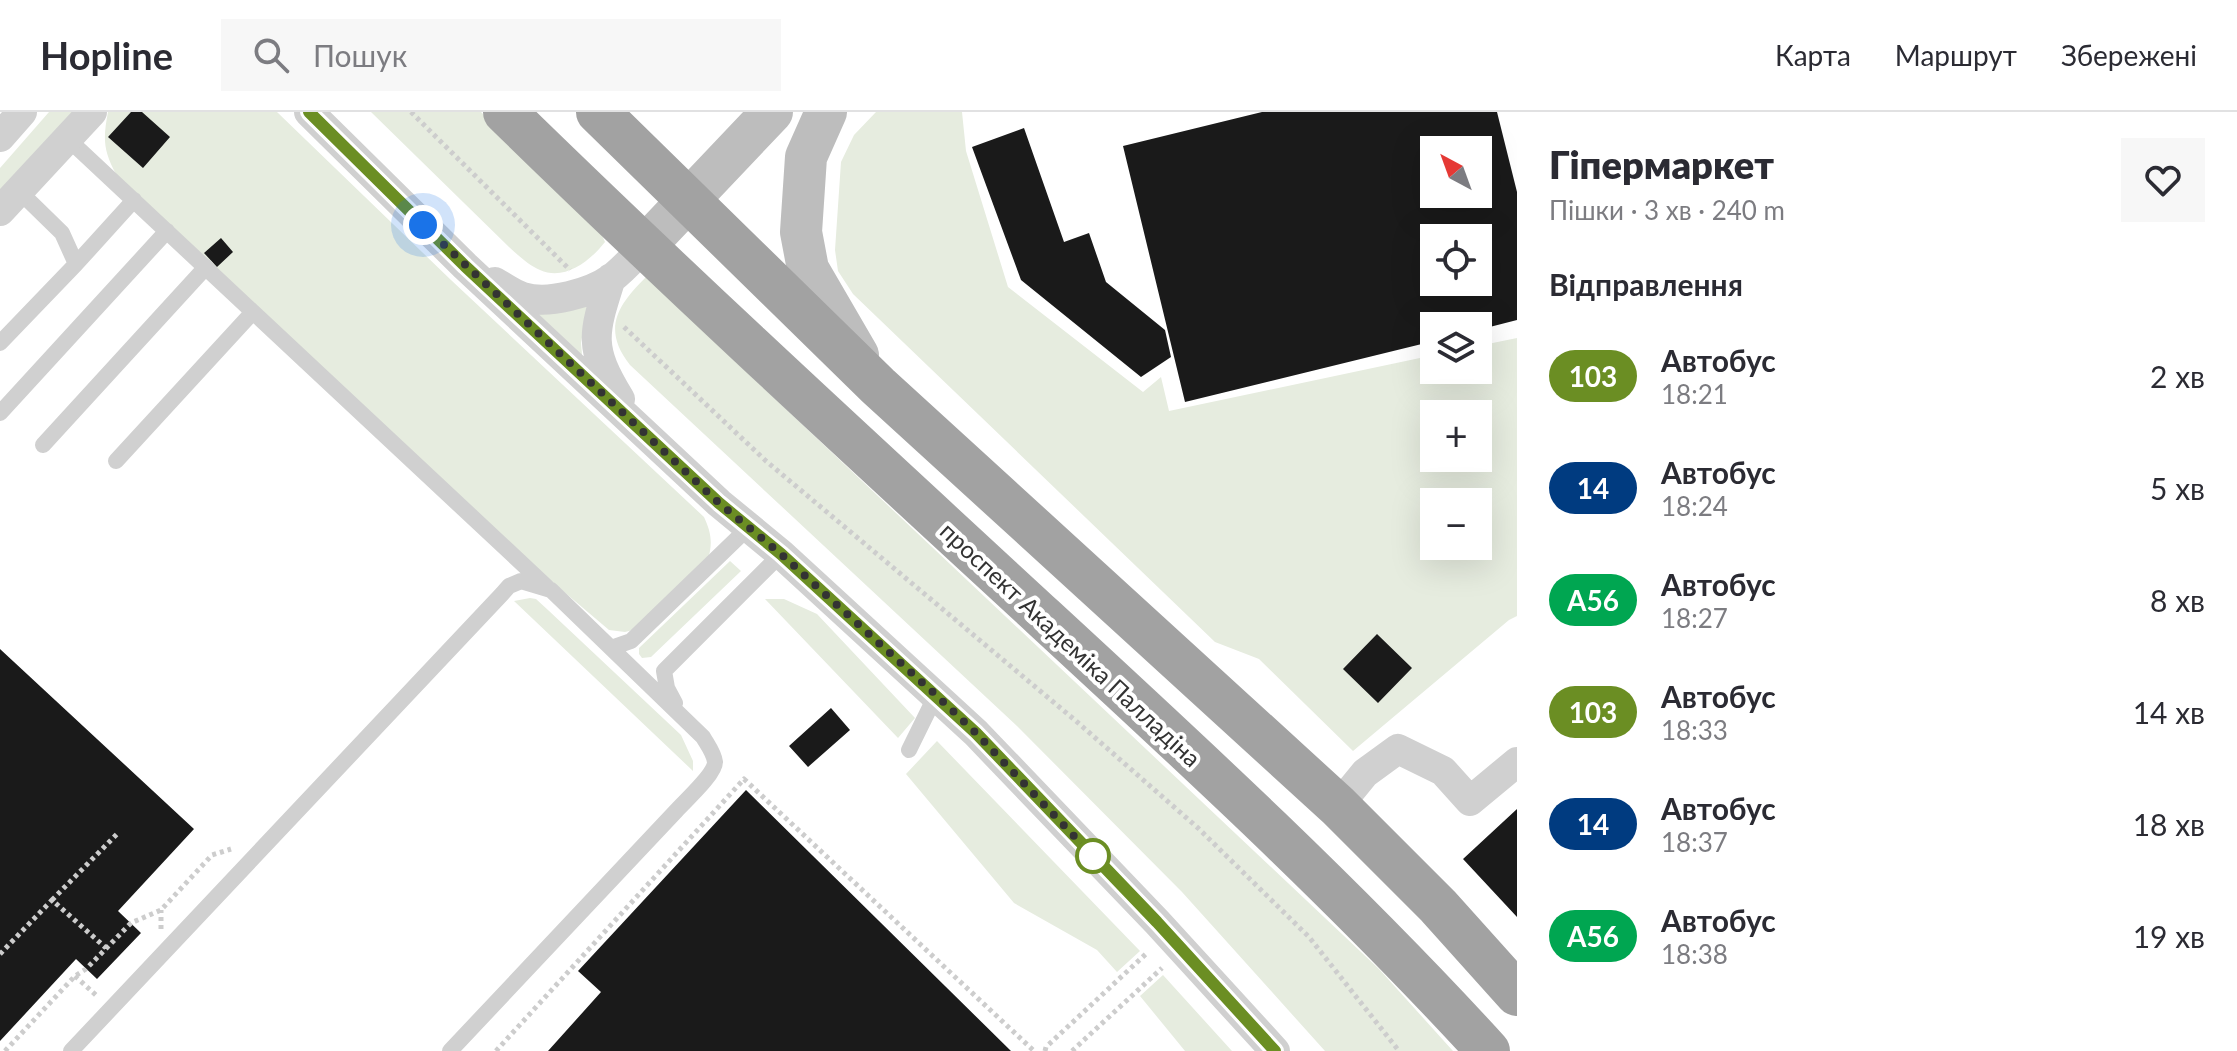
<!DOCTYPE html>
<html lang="uk">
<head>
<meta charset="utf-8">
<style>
	:root { --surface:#fff; --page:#f7f7f7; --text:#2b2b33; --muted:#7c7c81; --line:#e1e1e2 }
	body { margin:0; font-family:Lato,sans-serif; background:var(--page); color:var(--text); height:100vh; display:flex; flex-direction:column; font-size:30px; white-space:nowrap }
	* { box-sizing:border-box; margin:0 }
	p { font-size:26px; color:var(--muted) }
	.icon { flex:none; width:44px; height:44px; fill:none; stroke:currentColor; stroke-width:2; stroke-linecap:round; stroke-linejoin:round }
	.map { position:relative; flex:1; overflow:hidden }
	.details { display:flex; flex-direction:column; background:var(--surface); width:720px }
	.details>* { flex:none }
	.badge { padding:0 16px; border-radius:26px; font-size:28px; line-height:52px }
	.needle { width:52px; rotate:319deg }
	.fabs { position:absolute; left:1420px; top:24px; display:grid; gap:16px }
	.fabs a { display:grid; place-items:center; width:72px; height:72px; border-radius:0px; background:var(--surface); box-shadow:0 8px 32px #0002; font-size:40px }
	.you { position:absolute; width:40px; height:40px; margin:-20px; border:6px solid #fff; border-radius:50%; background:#1a73e8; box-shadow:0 0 0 12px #1a73e833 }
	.map>.badge { position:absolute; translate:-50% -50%; box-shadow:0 0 0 4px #fff }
	h2 { padding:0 32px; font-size:30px; line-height:72px }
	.round { display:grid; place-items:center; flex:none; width:84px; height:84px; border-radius:0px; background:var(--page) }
	.headline { display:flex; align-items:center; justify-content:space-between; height:136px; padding:0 32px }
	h1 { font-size:38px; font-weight:800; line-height:60px }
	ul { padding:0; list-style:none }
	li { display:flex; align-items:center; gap:24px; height:112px; padding:0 32px }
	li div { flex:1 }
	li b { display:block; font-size:30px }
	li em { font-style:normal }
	li .badge { min-width:88px; font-weight:700; text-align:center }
	header { display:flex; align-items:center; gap:48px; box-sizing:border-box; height:112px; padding:0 40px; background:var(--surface); border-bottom:2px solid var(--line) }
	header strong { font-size:38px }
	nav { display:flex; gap:44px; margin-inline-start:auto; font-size:28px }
	.search { width:560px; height:72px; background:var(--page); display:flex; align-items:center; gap:20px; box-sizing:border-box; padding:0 28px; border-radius:0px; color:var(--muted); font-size:30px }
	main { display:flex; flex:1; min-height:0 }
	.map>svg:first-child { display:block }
	.green { fill:#e6ecdf; fill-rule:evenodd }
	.building { fill:#1a1a1a; fill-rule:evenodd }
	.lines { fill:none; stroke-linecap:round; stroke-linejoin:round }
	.path { stroke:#cdcdcd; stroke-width:5; stroke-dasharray:4 4; stroke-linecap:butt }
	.service { stroke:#d0d0d0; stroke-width:16 }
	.minor { stroke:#d0d0d0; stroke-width:30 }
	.secondary { stroke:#bdbdbd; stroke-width:42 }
	.trunk { stroke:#a2a2a2; stroke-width:44 }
	.line-casing { stroke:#fff; stroke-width:18 }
	.line { stroke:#6b8e23; stroke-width:12 }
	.walk { stroke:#333; stroke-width:8; stroke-dasharray:0 14.4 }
	.stop-dot { fill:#fff; stroke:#6b8e23; stroke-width:4 }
	.labels { text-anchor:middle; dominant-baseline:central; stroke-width:8; stroke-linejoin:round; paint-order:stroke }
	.street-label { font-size:24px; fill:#333; stroke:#fff }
</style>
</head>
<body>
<header>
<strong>Hopline</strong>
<div class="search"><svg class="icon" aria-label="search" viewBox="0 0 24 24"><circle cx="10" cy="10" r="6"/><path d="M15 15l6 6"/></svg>Пошук</div>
<nav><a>Карта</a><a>Маршрут</a><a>Збережені</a></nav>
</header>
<main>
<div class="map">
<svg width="1517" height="939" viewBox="0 0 1517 939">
	<rect width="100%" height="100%" fill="#fff"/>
	<path class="green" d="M49 0H75L0 81V56Z
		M108 0H277L451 168 704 405C711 420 713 431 708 447L633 518 625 520 609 518 523 445 116 62C103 38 103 26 108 0Z
		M371 0H481L600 119 605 130C590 149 565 169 540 158 528 153 518 143 509 135Z
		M876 0H962L966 39 1008 175 1143 280 1161 265 1169 299 1434 243V258H1478V234L1517 226V504L1509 508 1353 639 1259 547 1215 530 853 182 838 159 835 138 841 50 854 23ZM1434 302H1478V346H1434ZM1434 390H1478V434H1434Z
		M646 165 1379 857 1453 939H1325L1182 780 1017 614 630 253C602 217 617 194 646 165Z
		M597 179 585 211 581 230 583 256 524 203Z
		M730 449 741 459 651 545 642 546 639 542V536Z
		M530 486 536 487 548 498 681 623 693 649V659L514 489Z
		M765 487H784L817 502 915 606 898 626Z
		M937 629 1140 839 1117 860 1097 838 1014 791 906 662Z
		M1163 863 1232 939H1185L1140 884Z"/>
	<path class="building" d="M131 0H142L170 25 143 56 108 25Z
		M1262 0H1497L1517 80V208L1478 218V214H1434V229L1185 290 1123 34ZM1434 38H1478V82H1434ZM1434 126H1478V170H1434Z
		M1024 16 1064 130 1089 121 1106 170 1165 218 1171 245 1141 265 1021 168 972 35Z
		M221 126 233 140 217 155 204 141Z
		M1377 522 1412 556 1378 591 1343 557Z
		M0 537 194 717 118 799 141 821 97 867 76 847 0 929Z
		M831 596 850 618 808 655 789 634Z
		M746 678 1011 939H548L601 880 578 859Z
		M1517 697V805L1463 747Z"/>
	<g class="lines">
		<path class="path" d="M411 0 570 158
			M624 215 766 349 1076 609 1198 716 1309 825 1399 939
			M52 788 117 722
			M161 817V798
			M0 842 52 788 106 836
			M75 864 98 885
			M5 939 75 864 86 857 131 811 161 798 212 743 231 737
			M496 939 744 667 1034 939
			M1045 939 1046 935 1148 840
			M1072 939 1162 856"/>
		<path class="service" d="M68 27 547 475
			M19 79 62 121 76 152
			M0 231 76 152 134 88
			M0 301 167 119
			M43 333 206 155
			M116 349 253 200
			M611 536 631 529 749 415
			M675 591 667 576 664 559 781 442
			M909 638 936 583
			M71 939 502 482 509 474 521 469 551 478 703 625C707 632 714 641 715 650 715 662 686 688 677 698L450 939"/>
		<path class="minor" d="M309 0 465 154 719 391 781 442 976 621 1157 810 1275 939
			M0 25 22 0
			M0 99 92 0
			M611 166C593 222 588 235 620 287
			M495 170C504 175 513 182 523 185 548 193 591 181 612 166 624 157 634 145 644 135
			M1338 694 1365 661 1398 637 1443 659 1470 689 1517 650"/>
		<path class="secondary" d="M826 0 806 45 801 120 808 157 858 243
			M644 135 772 0"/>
		<path class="trunk" d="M505 0C681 172 862 338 1043 505 1195 645 1348 786 1488 939
			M598 0 878 274 1338 694 1438 794 1517 882"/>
	</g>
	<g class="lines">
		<g class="line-casing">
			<path id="line" d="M309 0 465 154 719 391 781 442 976 621 1157 810 1275 939"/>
		</g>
		<use href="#line" class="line"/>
		<path class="walk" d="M423 113 719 391 781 442 936 583 976 621 1093 744"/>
	</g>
	<circle class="stop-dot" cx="1093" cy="744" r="16"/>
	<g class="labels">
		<g class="street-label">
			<text transform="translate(1071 532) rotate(43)">проспект Академіка Палладіна</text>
		</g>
	</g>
</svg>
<div class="fabs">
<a><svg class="needle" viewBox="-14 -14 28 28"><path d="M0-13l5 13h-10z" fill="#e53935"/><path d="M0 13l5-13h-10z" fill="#7c7c81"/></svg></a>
<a><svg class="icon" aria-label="locate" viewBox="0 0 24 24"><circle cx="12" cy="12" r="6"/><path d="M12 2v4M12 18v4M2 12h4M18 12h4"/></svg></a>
<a><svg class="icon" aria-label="layers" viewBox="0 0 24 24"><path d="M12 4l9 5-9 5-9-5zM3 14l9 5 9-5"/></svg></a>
<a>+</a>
<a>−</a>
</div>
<div class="you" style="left:423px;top:113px"></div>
</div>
<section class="details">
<div class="headline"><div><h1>Гіпермаркет</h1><p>Пішки · 3 хв · 240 m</p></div><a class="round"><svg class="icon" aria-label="heart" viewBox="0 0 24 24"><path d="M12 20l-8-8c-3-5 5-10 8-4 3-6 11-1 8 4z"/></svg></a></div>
<h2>Відправлення</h2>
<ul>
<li><span class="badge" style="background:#6b8e23;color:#fff">103</span><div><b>Автобус</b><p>18:21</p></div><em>2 хв</em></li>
<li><span class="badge" style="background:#003b80;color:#fff">14</span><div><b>Автобус</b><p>18:24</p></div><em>5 хв</em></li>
<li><span class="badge" style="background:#00a651;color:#fff">A56</span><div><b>Автобус</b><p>18:27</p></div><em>8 хв</em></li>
<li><span class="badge" style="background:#6b8e23;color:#fff">103</span><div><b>Автобус</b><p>18:33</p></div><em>14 хв</em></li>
<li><span class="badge" style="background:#003b80;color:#fff">14</span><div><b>Автобус</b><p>18:37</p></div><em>18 хв</em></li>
<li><span class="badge" style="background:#00a651;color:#fff">A56</span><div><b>Автобус</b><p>18:38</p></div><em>19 хв</em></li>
</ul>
</section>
</main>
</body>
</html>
